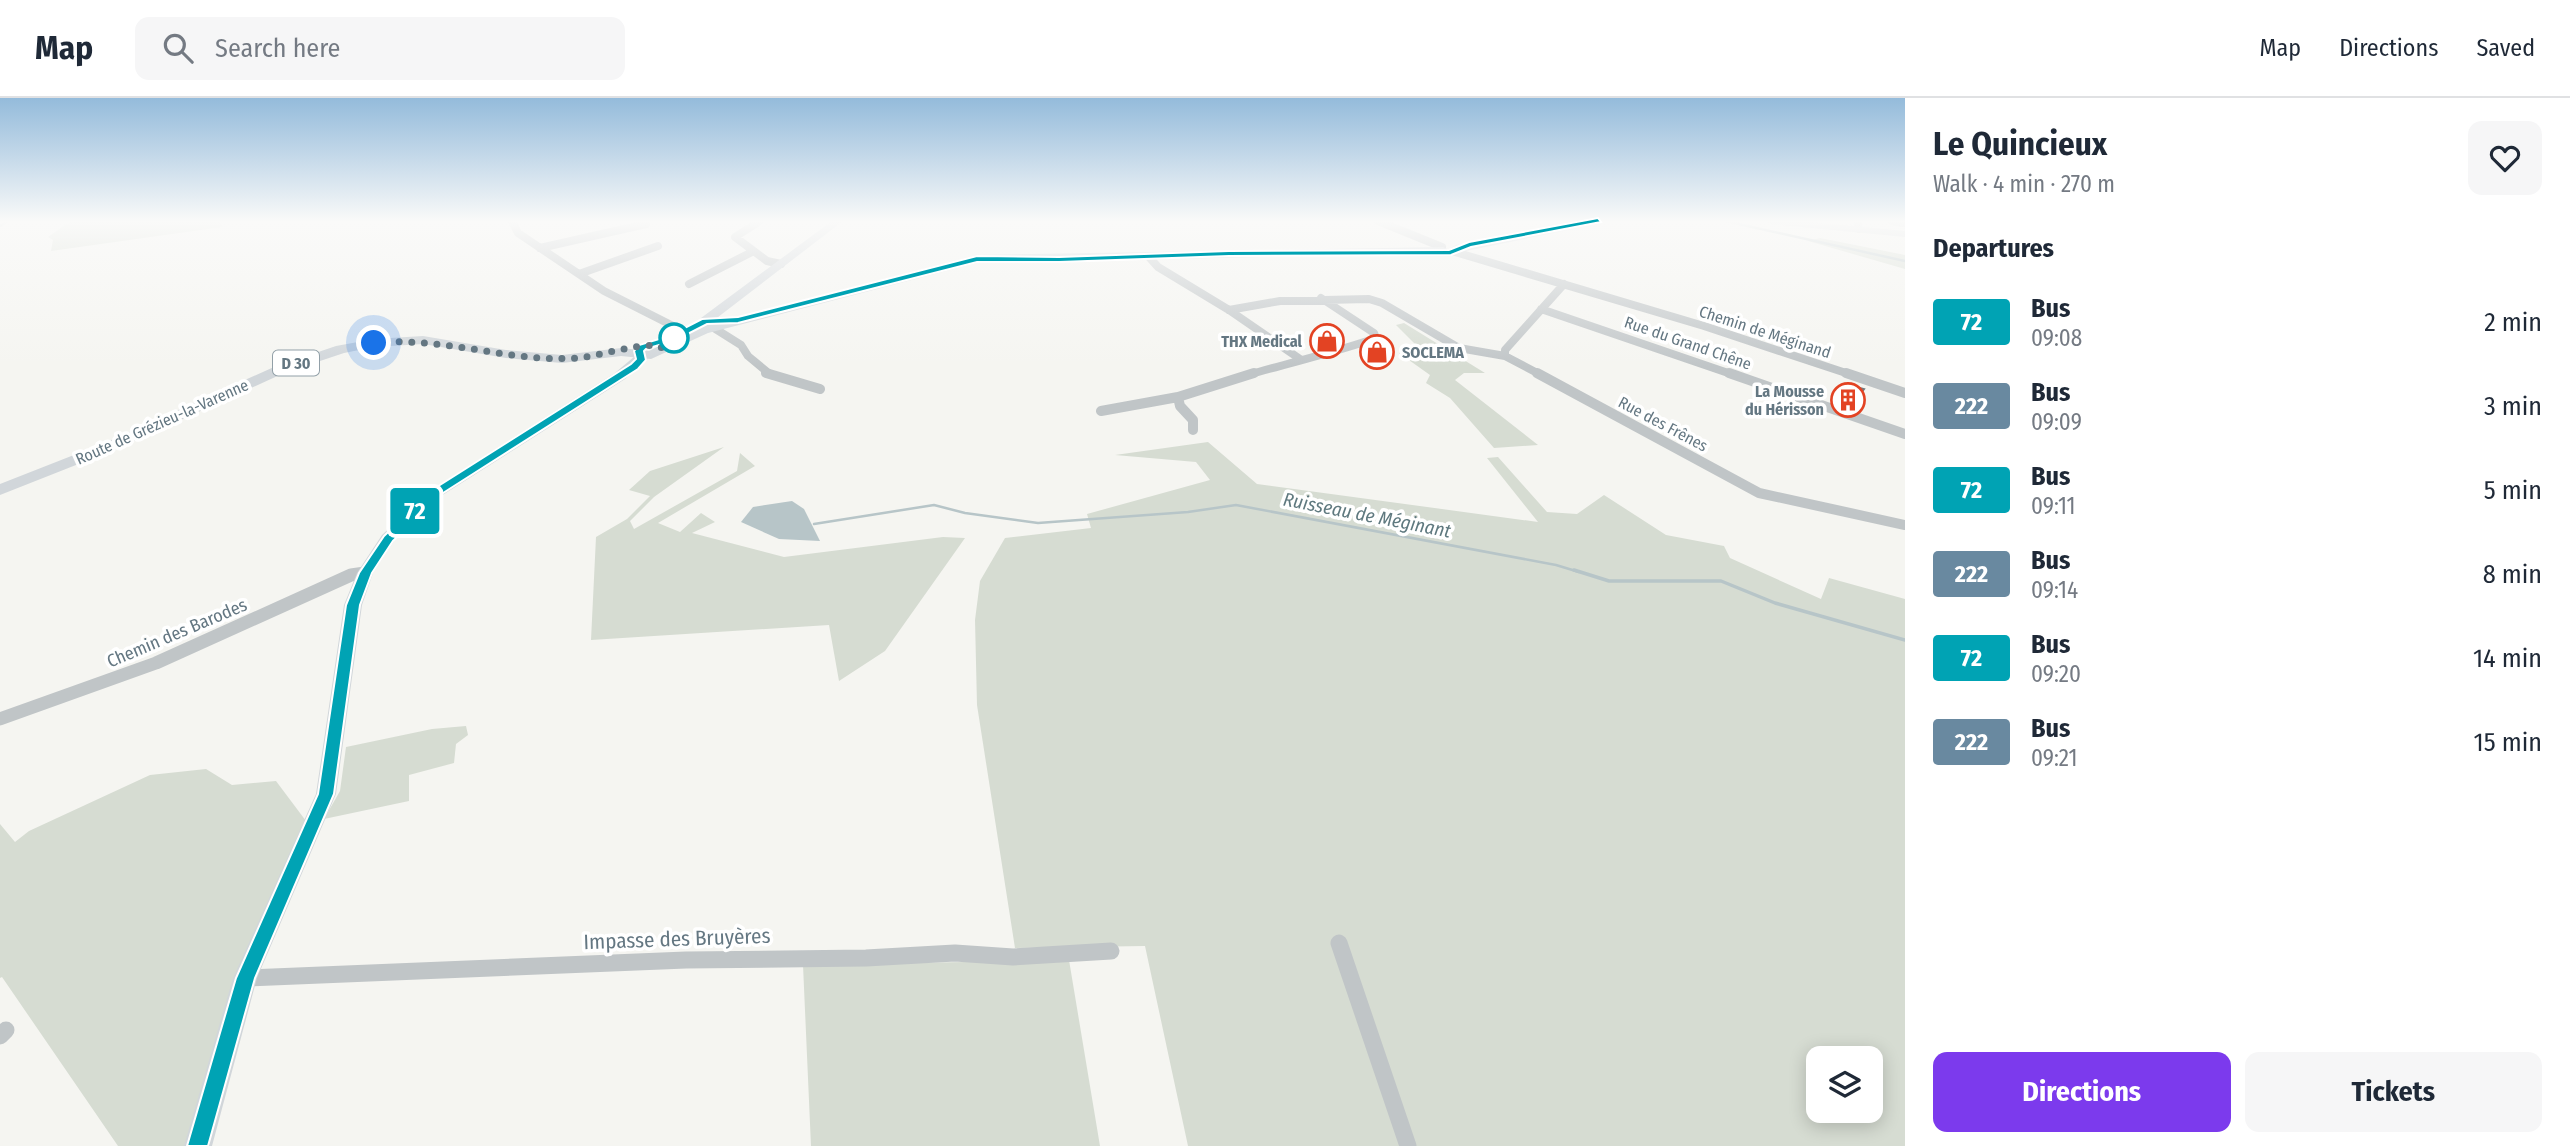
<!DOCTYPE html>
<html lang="en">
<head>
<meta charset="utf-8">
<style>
	:root { --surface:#fff; --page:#f6f6f7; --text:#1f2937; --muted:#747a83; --line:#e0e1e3; --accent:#7c3aed }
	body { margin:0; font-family:"Fira Sans Condensed",sans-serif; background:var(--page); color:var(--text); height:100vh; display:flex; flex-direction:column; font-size:26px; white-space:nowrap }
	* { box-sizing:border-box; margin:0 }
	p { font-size:23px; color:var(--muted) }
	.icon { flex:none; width:38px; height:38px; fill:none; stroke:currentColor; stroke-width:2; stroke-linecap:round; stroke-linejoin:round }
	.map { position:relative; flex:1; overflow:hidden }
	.panel { display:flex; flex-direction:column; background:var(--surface); width:665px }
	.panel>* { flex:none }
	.badge { padding:0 14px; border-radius:5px; font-size:24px; line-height:46px }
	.controls { position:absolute; left:1806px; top:948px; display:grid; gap:14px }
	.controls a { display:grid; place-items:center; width:77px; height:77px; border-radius:14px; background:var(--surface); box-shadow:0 4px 18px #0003; font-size:35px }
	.you { position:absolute; width:35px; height:35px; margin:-18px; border:5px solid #fff; border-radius:50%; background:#1a73e8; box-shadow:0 0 0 10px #1a73e833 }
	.map>.badge { position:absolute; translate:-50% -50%; box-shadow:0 0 0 4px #fff }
	h2 { padding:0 28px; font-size:26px; line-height:63px }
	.round { display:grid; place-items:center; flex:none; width:74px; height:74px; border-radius:14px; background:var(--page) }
	.headline { display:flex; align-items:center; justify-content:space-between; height:119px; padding:0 28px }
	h1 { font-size:33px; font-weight:700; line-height:52px }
	.cta { display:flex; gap:14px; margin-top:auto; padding:14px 28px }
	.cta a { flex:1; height:80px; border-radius:14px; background:var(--accent); color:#fff; font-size:28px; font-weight:700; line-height:80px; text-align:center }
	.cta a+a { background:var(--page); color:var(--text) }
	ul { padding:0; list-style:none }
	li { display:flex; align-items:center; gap:21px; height:84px; padding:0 28px }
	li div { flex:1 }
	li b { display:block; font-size:26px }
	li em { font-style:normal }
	li .badge { min-width:77px; font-weight:700; text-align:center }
	header { display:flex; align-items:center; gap:42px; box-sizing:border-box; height:98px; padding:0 35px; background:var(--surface); border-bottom:2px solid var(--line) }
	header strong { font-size:33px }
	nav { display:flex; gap:38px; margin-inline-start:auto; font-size:24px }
	.search { width:490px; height:63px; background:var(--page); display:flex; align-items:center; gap:18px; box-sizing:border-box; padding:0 24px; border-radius:14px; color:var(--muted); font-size:26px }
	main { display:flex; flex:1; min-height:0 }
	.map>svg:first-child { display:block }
	.green { fill:#d6dcd2; fill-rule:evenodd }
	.water { fill:#b7c5c8 }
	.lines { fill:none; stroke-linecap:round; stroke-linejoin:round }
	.stream-far1 { stroke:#b7c5c8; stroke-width:2.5 }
	.stream { stroke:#b7c5c8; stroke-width:3.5 }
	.street-far3 { stroke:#c0c5c7; stroke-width:8 }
	.street-far2 { stroke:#c0c5c7; stroke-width:10 }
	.street-far1 { stroke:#c0c5c7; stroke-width:13 }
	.street { stroke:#c0c5c7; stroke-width:17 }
	.secondary { fill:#d1d6da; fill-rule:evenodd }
	.primary { fill:#d1d6da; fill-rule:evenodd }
	.wall { fill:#8f979b }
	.building { fill:#a6b0b4; stroke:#747b7e; stroke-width:2 }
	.line { fill:#00a3b4; stroke:#fff; stroke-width:2 }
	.walk { stroke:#647782; stroke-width:7; stroke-dasharray:0 12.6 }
	.stop-dot { fill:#fff; stroke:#00a3b4; stroke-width:3.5 }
	.labels { text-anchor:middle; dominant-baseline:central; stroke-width:7; stroke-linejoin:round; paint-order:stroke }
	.far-street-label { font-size:16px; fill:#647782; stroke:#fff }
	.far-poi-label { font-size:16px; font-weight:bold; fill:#647782; stroke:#fff; text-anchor:end }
	.shield { fill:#fff; stroke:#92a0a8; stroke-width:2 }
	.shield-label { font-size:16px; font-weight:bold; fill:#647782 }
	.street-label { font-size:18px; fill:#647782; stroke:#fff }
	.water-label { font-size:19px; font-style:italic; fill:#5f797f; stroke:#fff }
	.near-street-label { font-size:21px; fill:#647782; stroke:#fff }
</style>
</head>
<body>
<header>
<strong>Map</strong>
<div class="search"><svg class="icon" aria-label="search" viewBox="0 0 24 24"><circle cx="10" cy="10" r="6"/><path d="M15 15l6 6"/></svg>Search here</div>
<nav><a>Map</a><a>Directions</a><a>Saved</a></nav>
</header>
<main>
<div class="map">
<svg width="1905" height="1048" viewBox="0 0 1905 1048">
	<rect width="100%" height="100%" fill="#f5f5f1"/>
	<path class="green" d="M71 123H220L222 129 51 153 53 142 48 139Z
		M1820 140 1905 157V171L1808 143Z
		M1404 225 1485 275H1464L1455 282 1538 347 1494 350 1450 300 1426 285 1430 277 1399 255 1420 251 1396 227Z
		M1208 344 1257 386 1538 424 1487 360 1498 359 1547 414 1577 416 1604 397 1666 437 1724 448 1730 460 1821 501 1829 480 1905 501V1048H1188L1145 848 1015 850 977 607 975 522 980 483 1005 440 1091 430 1087 416 1210 382 1196 364 1115 357ZM1818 961H1871V1013H1818Z
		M724 349 654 399 630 423 634 431 737 373 740 355 755 368 658 425 680 434 701 415 715 424 692 435 784 459 943 439 965 440 885 553 839 583 829 527 591 542 596 439 627 421 650 398 629 392 650 373Z
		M466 628 468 637 456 646 454 665 409 677V703L324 721 340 693 346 649 432 631Z
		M206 671 232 687 276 683 306 723 190 1048H118L2 879 0 880V726L15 744 29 733 150 677Z
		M1069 862 1100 1048H811L803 867Z"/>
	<path class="water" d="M792 403 804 411 820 443 779 441 741 424 753 409Z"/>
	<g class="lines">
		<path class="stream-far1" d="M1725 123 1905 163
			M0 128 8 123
			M814 426 934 407 965 415 1038 425 1188 414 1236 407 1556 467 1579 474"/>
		<path class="stream" d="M1574 472 1609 483H1721L1775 505 1905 542"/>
		<path class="street-far3" d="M512 123 518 135 604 193 685 234
			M760 123 735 139 767 163 781 166
			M1378 123 1442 149
			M1857 123 1859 131
			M1892 123 1903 125
			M540 150 646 126
			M1455 154 1704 228 1852 277
			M1149 159 1158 169 1229 212 1300 261
			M579 176 658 148
			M689 186 752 154
			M1541 211 1734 277
			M1229 212 1280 203 1369 201 1382 205 1459 250 1505 258
			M714 230 741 247 748 258 771 277
			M1505 258 1541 277
			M1505 258V252L1564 186
			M1248 277C1291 264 1334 255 1376 240L1374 235 1321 200"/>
		<path class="street-far2" d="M766 275 820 291
			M1537 275 1759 395 1905 427
			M1729 275 1905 336
			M1846 275 1905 295
			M1178 299 1180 308 1193 322V332
			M1101 313 1178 299 1254 275"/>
		<path class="street-far1" d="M0 621 156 565 351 477 365 475"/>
		<path class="street" d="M1339 845 1408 1048
			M245 880 686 862 866 860 955 855 1013 859 1111 853
			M0 938 6 932"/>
		<path class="secondary" d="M832 123H843L709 226H701V220Z
			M642 252 648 256 647 262 625 281 441 398 394 443 373 475 362 507 336 696 257 880 212 1048H184L233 880 316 696 344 507 357 475 382 437 431 392 615 275Z"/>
		<path class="primary" d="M1583 123H1604L1598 126 1456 155 1450 151 1456 147Z
			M1764 123H1801L1905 133V139L1770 126Z
			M1443 149 1447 151V155L977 165 708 235 651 261 621 258 562 265 506 260 423 246 374 249 344 255 284 275 119 350 0 397V386L107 344 274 269 336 248 374 241 423 238 506 252 562 257 621 250 649 253 698 229 977 157Z"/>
	</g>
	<path class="wall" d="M1848 287 1864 291 1852 309 1837 304Z"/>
	<path class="building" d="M1848 287 1864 291 1856 302 1841 297Z"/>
	<linearGradient id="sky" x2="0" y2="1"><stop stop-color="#94bbdb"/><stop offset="0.46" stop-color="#fafaf9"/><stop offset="1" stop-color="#fafaf9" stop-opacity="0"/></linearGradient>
	<rect width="1905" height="269" fill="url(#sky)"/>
	<path class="line" d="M1598 120 1601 124 1471 149 1451 157 1229 158 1059 164H977L738 225 707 226 676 242 646 251 644 253 646 262 638 271 440 397 393 443 372 475 360 507 334 696 255 880 208 1048H187L236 880 318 696 346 507 359 475 384 438 432 392 631 266 636 261 634 253 639 247 669 238 702 221 738 219 977 158 1059 159 1229 153 1449 152 1469 144Z"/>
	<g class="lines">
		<path class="walk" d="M374 245C445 238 509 265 578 260 597 259 649 241 662 250L673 245 674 240"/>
	</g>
	<defs>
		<g id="shop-ring" transform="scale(1.75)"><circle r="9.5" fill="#fff" stroke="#e34323" stroke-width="1.5"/><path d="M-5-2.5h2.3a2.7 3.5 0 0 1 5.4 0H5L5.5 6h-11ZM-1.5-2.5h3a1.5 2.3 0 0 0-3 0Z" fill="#e34323"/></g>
		<g id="building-ring" transform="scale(1.75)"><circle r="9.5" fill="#fff" stroke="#e34323" stroke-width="1.5"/><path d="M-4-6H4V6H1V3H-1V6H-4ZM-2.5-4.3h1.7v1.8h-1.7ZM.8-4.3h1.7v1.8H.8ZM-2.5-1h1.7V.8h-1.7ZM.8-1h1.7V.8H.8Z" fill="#e34323"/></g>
	</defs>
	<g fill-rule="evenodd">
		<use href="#shop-ring" x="1327" y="243"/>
		<use href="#shop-ring" x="1377" y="254"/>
		<use href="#building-ring" x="1848" y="302"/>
	</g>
	<circle class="stop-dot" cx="674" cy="240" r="14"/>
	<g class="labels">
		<g class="far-street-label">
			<text transform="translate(1765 234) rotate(18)">Chemin de Méginand</text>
			<text transform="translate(1688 245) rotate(19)">Rue du Grand Chêne</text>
			<text transform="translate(162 324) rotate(-24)">Route de Grézieu-la-Varenne</text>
			<text transform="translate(1663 326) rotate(28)">Rue des Frênes</text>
		</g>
		<g class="far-poi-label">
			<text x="1302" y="243">THX Medical</text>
			<text x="1402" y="254" text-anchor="start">SOCLEMA</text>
			<text x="1824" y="293">La Mousse<tspan x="1824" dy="18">du Hérisson</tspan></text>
		</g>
		<rect class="shield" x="273" y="252.5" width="46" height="25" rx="5"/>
		<g class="shield-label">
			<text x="296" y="265">D 30</text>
		</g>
		<g class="street-label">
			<text transform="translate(177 535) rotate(-23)">Chemin des Barodes</text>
		</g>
		<g class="water-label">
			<text transform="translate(1367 417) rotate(11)">Ruisseau de Méginant</text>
		</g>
		<g class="near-street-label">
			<text transform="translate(677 841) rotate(-2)">Impasse des Bruyères</text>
		</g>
	</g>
</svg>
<div class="controls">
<a><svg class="icon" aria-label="layers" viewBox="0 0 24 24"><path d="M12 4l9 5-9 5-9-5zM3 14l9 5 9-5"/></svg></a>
</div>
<div class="you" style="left:374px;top:245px"></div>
<b class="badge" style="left:415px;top:413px;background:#00a3b4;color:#fff">72</b>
</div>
<section class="panel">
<div class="headline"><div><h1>Le Quincieux</h1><p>Walk · 4 min · 270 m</p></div><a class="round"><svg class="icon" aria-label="heart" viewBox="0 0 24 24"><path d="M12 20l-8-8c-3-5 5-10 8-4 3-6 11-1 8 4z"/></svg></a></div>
<h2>Departures</h2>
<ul>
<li><span class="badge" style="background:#00a3b4;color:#fff">72</span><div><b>Bus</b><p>09:08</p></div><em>2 min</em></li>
<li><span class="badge" style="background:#6989a0;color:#fff">222</span><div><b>Bus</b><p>09:09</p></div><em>3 min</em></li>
<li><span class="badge" style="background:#00a3b4;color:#fff">72</span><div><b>Bus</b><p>09:11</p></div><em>5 min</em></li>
<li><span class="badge" style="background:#6989a0;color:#fff">222</span><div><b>Bus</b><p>09:14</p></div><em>8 min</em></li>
<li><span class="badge" style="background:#00a3b4;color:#fff">72</span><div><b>Bus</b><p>09:20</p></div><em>14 min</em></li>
<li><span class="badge" style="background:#6989a0;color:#fff">222</span><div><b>Bus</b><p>09:21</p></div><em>15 min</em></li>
</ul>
<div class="cta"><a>Directions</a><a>Tickets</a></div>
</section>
</main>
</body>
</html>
